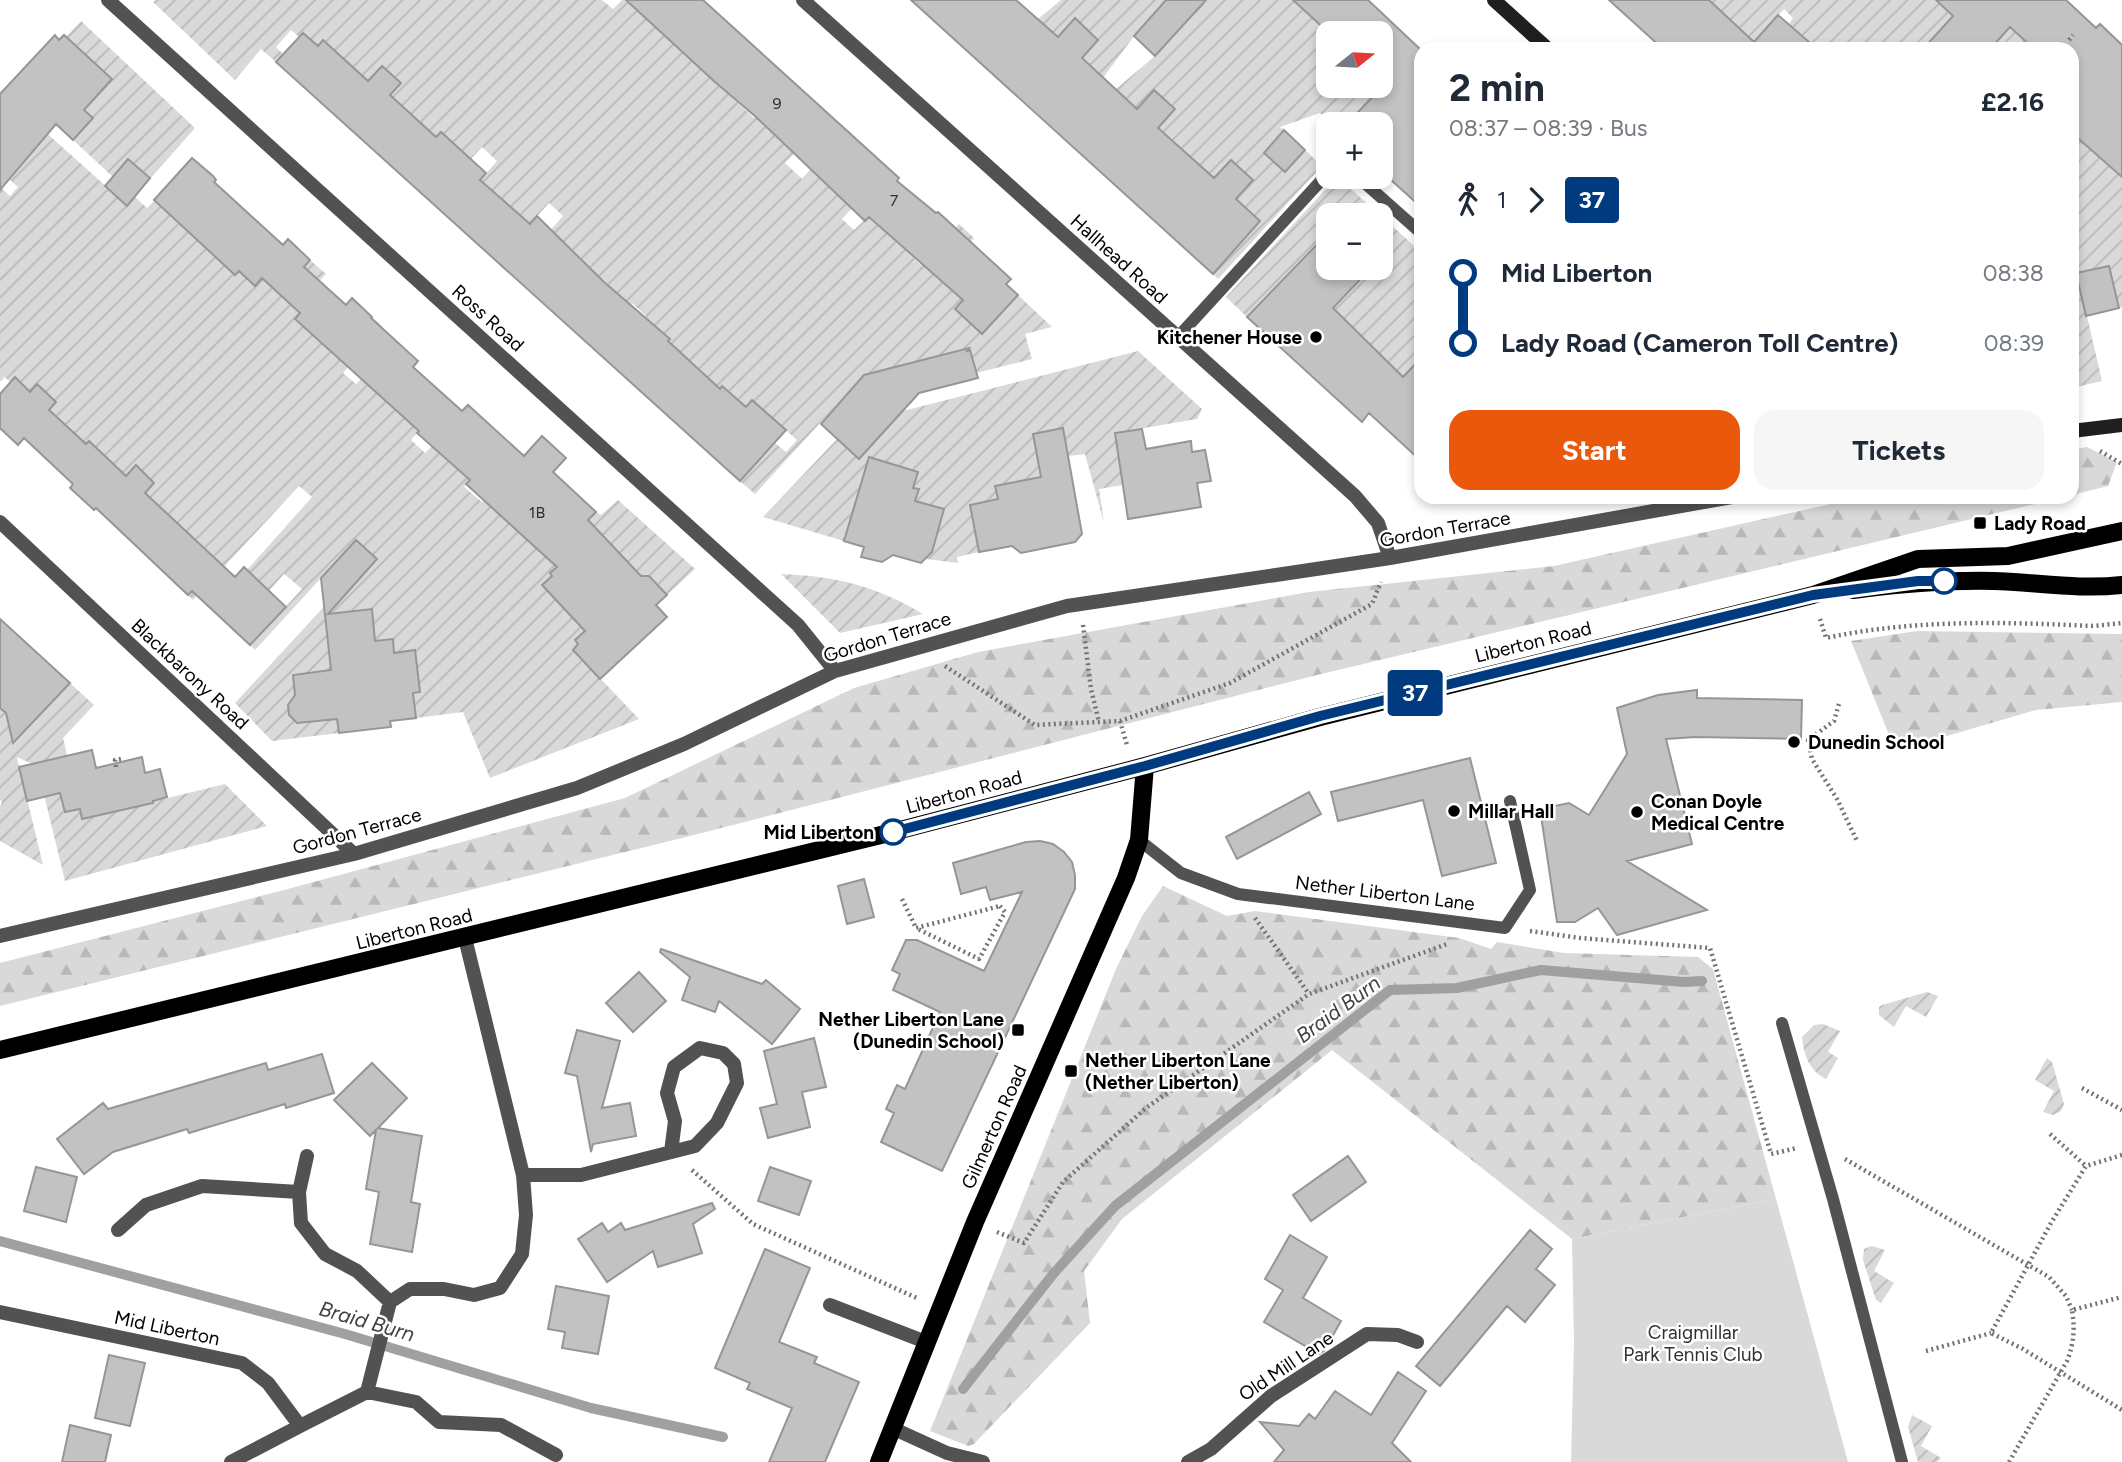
<!DOCTYPE html>
<html lang="en">
<head>
<meta charset="utf-8">
<style>
	:root { --surface:#fff; --page:#f6f6f7; --text:#1f2937; --muted:#747a83; --accent:#ea580c }
	body { margin:0; font-family:Figtree,sans-serif; background:var(--page); color:var(--text); height:100vh; display:flex; flex-direction:column; font-size:26px; white-space:nowrap }
	* { box-sizing:border-box; margin:0 }
	p { font-size:23px; color:var(--muted) }
	.icon { flex:none; width:38px; height:38px; fill:none; stroke:currentColor; stroke-width:2; stroke-linecap:round; stroke-linejoin:round }
	.map { position:relative; flex:1; overflow:hidden }
	.sheet { position:absolute; left:1414px; top:42px; width:665px; height:462px; display:flex; flex-direction:column; background:var(--surface); border-radius:21px; box-shadow:0 4px 10px #0003 }
	.sheet>* { flex:none }
	.badge { padding:0 14px; border-radius:5px; font-size:24px; line-height:46px }
	.needle { width:46px; rotate:72deg }
	.buttons { position:absolute; left:1316px; top:21px; display:grid; gap:14px }
	.buttons a { display:grid; place-items:center; width:77px; height:77px; border-radius:14px; background:var(--surface); box-shadow:0 4px 10px #0003; font-size:35px }
	.map>.badge { position:absolute; translate:-50% -50%; box-shadow:0 0 0 4px #fff }
	.legs { display:flex; align-items:center; gap:10px; height:77px; padding:0 35px; font-size:23px }
	.legs p { margin-inline-start:auto }
	.summary { display:flex; align-items:center; justify-content:space-between; height:119px; padding:0 35px }
	h1 { font-size:38px; font-weight:700; line-height:52px }
	.action { display:flex; gap:14px; margin-top:auto; padding:14px 35px }
	.action a { flex:1; height:80px; border-radius:21px; background:var(--accent); color:#fff; font-size:28px; font-weight:700; line-height:80px; text-align:center }
	.action a+a { background:var(--page); color:var(--text) }
	ul { padding:0 35px; list-style:none }
	li { display:flex; align-items:center; gap:24px; height:70px; font-size:26px }
	li i { display:grid; place-items:center; width:10px; height:100%; margin:0 9px; background:currentColor }
	li i::after { content:''; width:18px; height:18px; margin:-9px; border:5px solid; border-radius:50%; background:var(--surface) }
	li p { margin-inline-start:auto }
	li:first-child i { background:linear-gradient(#0000 50%,currentColor 0) }
	li:last-child i { background:linear-gradient(currentColor 50%,#0000 0) }
	.map>svg:first-child { display:block }
	.forest { fill:url(#forest-firs) }
	.park { fill:#d9d9d9 }
	.garden { fill:url(#garden-furrows) }
	.lines { fill:none; stroke-linecap:round; stroke-linejoin:round }
	.stream { stroke:#a0a0a0; stroke-width:10 }
	.building { fill:#c2c2c2; stroke:#969696; stroke-width:2 }
	.path { stroke:#747474; stroke-width:4.5; stroke-dasharray:2 3.5; stroke-linecap:butt }
	.lane { stroke:#525252; stroke-width:12 }
	.street { stroke:#525252; stroke-width:14 }
	.secondary { stroke:#1f1f1f; stroke-width:14 }
	.primary { stroke:#000; stroke-width:18 }
	.line-1-casing { stroke:#fff; stroke-width:16 }
	.line-1 { stroke:#003b80; stroke-width:10 }
	.poi-dot { fill:#000; stroke:#fff; stroke-width:2.5 }
	.stop-1-dot { fill:#fff; stroke:#003b80; stroke-width:3.5 }
	.labels { text-anchor:middle; dominant-baseline:central; stroke-width:5; stroke-linejoin:round; paint-order:stroke }
	.number-label { font-size:16px; fill:#303030 }
	.street-label { font-size:19px; fill:#000; stroke:#fff }
	.poi-label { font-size:19px; font-weight:bold; fill:#000; stroke:#fff; text-anchor:start }
	.stop-label { font-size:19px; font-weight:bold; fill:#000; stroke:#fff; text-anchor:end }
	.park-label { font-size:19px; fill:#303030; stroke:#fff }
	.water-label { font-size:21px; font-style:italic; fill:#414141; stroke:#fff }
</style>
</head>
<body>
<div class="map">
<svg width="2122" height="1462" viewBox="0 0 2122 1462">
	<defs>
		<pattern id="forest-firs" width="22" height="20" patternUnits="userSpaceOnUse" patternTransform="scale(1.75)"><rect width="22" height="20" fill="#d9d9d9"/><path d="M5 1l3.5 6h-7zM16 11l3.5 6h-7z" fill="#b8b8b8"/></pattern>
		<pattern id="garden-furrows" width="10" height="10" patternUnits="userSpaceOnUse" patternTransform="scale(1.75)"><rect width="10" height="10" fill="#d9d9d9"/><path d="M-1 1l2-2M0 10L10 0M9 11l2-2" fill="none" stroke="#b8b8b8"/></pattern>
	</defs>
	<rect width="100%" height="100%" fill="#fff"/>
	<path class="forest" d="M2087 447 2117 462 2108 486 2072 495V450Z
		M1862 497H2064L1317 675 690 836 0 1006V963L284 890 625 798 854 688 978 652 1309 592 1554 566Z
		M1917 631 2122 634V702L2036 710 1909 747H1894L1851 641Z
		M1163 886 1227 916 1255 911 1459 938 1491 949 1497 942 1564 953 1698 957 1713 969 1776 1199 1572 1239 1332 1050 1122 1219 1084 1271 1090 1323 974 1444 968 1446 930 1431 1116 969 1142 916Z"/>
	<path class="park" d="M1776 1199 1848 1462H1571L1574 1342 1572 1239Z"/>
	<path class="garden" d="M156 0H602L613 9 622 0H626L644 17 748 45 715 82 754 118 757 116 791 114 773 134 794 154 785 163 802 179 848 130 857 139 851 146 859 153 828 186 852 208 842 219 854 230 877 208 916 202 887 233 921 265 959 224 974 238 960 253 943 281 963 300 1018 295 1052 327 1025 334 1032 359 976 373 969 348 864 375 755 494 740 481 775 443 786 452 797 440 752 400 704 449 696 441 735 398 723 386 715 394 663 346 670 339 658 328 618 370 606 359 646 316 632 303 625 310C615 288 598 271 575 265L581 258 566 244 526 287 512 274 563 216 549 203 530 224 480 180 497 161 482 147 433 201 436 137 390 95 382 66 338 119 320 103 340 82 323 40 318 46 303 33 299 37 291 30 276 47 283 54 276 62 261 49 235 80 153 2Z
		M1061 0H1199L1204 4 1208 0H1293L1329 33 1328 86H1372L1381 96 1421 166 1381 129V124H1376L1361 110 1347 124H1332L1320 113 1280 127 1284 130 1264 153 1305 150 1322 166 1218 279 1213 274 1260 221 1236 199 1253 180 1231 160 1214 179 1193 161 1146 213 1130 200 1179 147 1158 128 1154 90 1137 109 1116 89 1155 56 1176 33 1154 13 1134 36 1103 78 1081 58 1098 39 1076 19 1058 37 1038 19Z
		M1709 0H1942L1940 4 1953 16 1923 49H1796L1805 38 1789 24 1793 18 1784 9 1754 42 1736 25 1691 49Z
		M81 21 195 128 150 179 128 159 113 177 73 140 93 118 84 110 66 37Z
		M2010 27 2034 49H1990Z
		M23 112 127 205 135 197 147 208 154 201 235 274 239 271 255 286 262 278 280 294 310 260 326 274 319 281 325 286 295 319 313 335 342 350 372 317 383 327 343 373 356 384 361 379 419 431 411 440 425 453 432 446 470 480 464 487 482 502 517 465 523 471 491 507 548 559 596 512 601 515 618 500 695 569 667 595 649 576H641L620 553 567 557 550 573 552 576 543 585 587 629 575 640 578 644 573 650 639 719 490 778 463 712 416 718 413 693 420 692 415 650 394 653 392 639 375 641 371 609 325 614 333 684 309 692 306 673 293 675 295 695 288 705 289 715 297 723 312 721 336 710 339 733 272 741 235 703 342 587 356 540 255 650 250 645 302 589 284 574 269 591 247 570 312 497 299 486 193 600 188 595 215 567 162 509 131 541 120 532 128 524 122 518 154 482 136 466 126 476 89 441 66 465 62 422 49 410 56 402 37 384 30 392 15 377 10 382 5 377 0 382V187L10 196 18 187 1 172 23 164 46 136Z
		M2099 113 2107 164 2122 177V307L2119 308 2109 266 2077 273 2102 381 2072 388V143Z
		M1339 184 1352 190 1380 215H1328V237L1326 235 1247 317 1226 297 1324 191 1331 186Z
		M1381 216 1421 252V358L1403 377 1333 308 1365 273 1360 268H1381Z
		M1138 351 1202 409 1197 419 1115 433 1123 485 1099 489 1104 523 1085 454 1068 456 1062 428 1034 434 1041 477 996 486 998 499 970 505 979 552 957 557 958 563 926 559 931 540 915 501 919 490 913 488 917 472 902 467 861 485 844 541 763 517 837 439 847 448 851 444 863 455 903 411Z
		M781 574C836 576 876 586 923 614L840 633Z
		M0 682 1 709 21 728 38 717 70 683 94 705 63 738 72 776 57 780 65 812 80 809 82 819 225 784 267 826 65 881 37 766 17 757 43 865 0 841V807L2 802 0 800Z
		M1927 992 1938 996 1926 1017 1906 1006 1894 1027 1879 1015V1007L1882 1005Z
		M1823 1024 1840 1031 1828 1052 1838 1058 1826 1079C1809 1070 1804 1056 1802 1037L1814 1025Z
		M2047 1058 2052 1062 2064 1104 2061 1111 2053 1115 2043 1112 2054 1091 2035 1080Z
		M1872 1246 1885 1250 1874 1271 1894 1283 1881 1303 1876 1300 1863 1260 1864 1249Z
		M1912 1415 1932 1426 1921 1446 1941 1458 1937 1462H1918L1908 1427Z"/>
	<g class="lines">
		<path class="stream" d="M0 1241 345 1334 591 1408 723 1437
			M963 1389 1054 1273 1115 1206 1390 990 1457 988 1541 970 1684 982 1702 981"/>
	</g>
	<path class="building" d="M626 0H703L899 178 897 181 936 213 938 212 1011 279 1006 284 1018 295 982 334 955 309 963 300 869 217 865 221 756 117 715 82Z
		M911 0H1016L1058 37 1075 18 1098 40 1082 58 1137 109 1154 90 1175 109 1158 128 1214 178 1231 160 1253 180 1236 199 1260 221 1213 274Z
		M1166 0H1206L1155 56 1134 36Z
		M1293 0H1368L1421 50V207L1381 171V124H1347L1377 92 1370 87 1381 86V33H1329Z
		M1609 0H1709L1754 42 1778 15 1817 49H1663Z
		M1936 0H2066L2096 28 2100 24 2122 45V177L2072 133V49H2034L2010 27 1990 49H1923L1953 16Z
		M303 33 318 46 323 40 368 81 382 66 401 83 390 95 436 137 441 132 486 173 480 180 530 224 537 216 604 282 670 339 668 341 720 389 722 386 746 407 752 400 786 430 740 481 276 62Z
		M55 35 59 40 64 35 112 79 84 110 93 118 73 140 56 124 0 190V94Z
		M1284 130 1305 150 1285 172 1264 153Z
		M192 158 213 176 216 180 214 182 283 245 288 239 310 260 304 267 346 305 352 298 372 317 371 318 418 361 413 367 462 411 468 405 524 456 542 436 566 458 553 472 596 512 588 520 641 576H649L667 595 656 605 667 617 600 679 573 650 578 644 575 640 585 631 542 585 552 576 550 573 557 567 466 484 470 480 417 433 419 431 295 319 300 313 262 278 255 286 239 271 235 275 154 200Z
		M128 159 150 178 127 206 105 186Z
		M1328 233V268H1371L1333 308 1403 377 1421 358V461L1369 413 1362 422 1247 317Z
		M2109 266 2119 308 2086 316 2076 273Z
		M969 348 967 351 970 350 978 378 919 393 859 459 821 424 864 375Z
		M15 377 30 392 37 384 56 402 49 410 86 444 89 441 126 476 136 465 154 483 145 493 235 577 244 567 286 607 250 645 192 591 188 595 96 508 94 510 70 488 73 484 24 438 18 445 0 428V394Z
		M1063 428 1082 534 1075 542 1021 553 1012 546 979 552 970 505 998 499 995 486 1041 477 1033 434Z
		M1142 429 1146 449 1191 441 1192 452 1205 450 1211 481 1197 483 1201 507 1128 519 1115 433Z
		M869 457 918 472 913 488 919 489 915 501 944 509 932 552 921 563 893 555 882 562 861 557 864 547 844 541Z
		M356 540 377 559 328 614 372 609 375 641 393 639 394 653 415 650 420 692 413 693 416 718 390 721 391 727 339 733 337 719 297 723 289 715 288 705 295 695 293 675 331 670 321 578Z
		M0 619 70 683 13 743 6 713 0 708Z
		M1697 690V698L1802 700 1801 739 1695 737 1666 739 1692 844 1627 861 1707 910 1617 935 1598 908 1575 922H1557L1540 809 1569 803 1589 815 1627 754 1617 708 1658 695Z
		M92 750 96 768 142 757 145 773 160 769 167 797 153 801V803L82 819 80 809 65 812 60 793 27 801 19 767Z
		M1470 758 1496 863 1442 876 1423 800 1338 821 1331 792Z
		M1309 792 1321 814 1237 859 1226 837Z
		M1040 841 1053 844 1064 852 1072 862 1075 875V889L942 1171 881 1142 894 1113 886 1109 897 1085 905 1089 940 1012 893 990 900 974 892 970 906 940H917L984 971 1022 892 990 900 986 887 961 894 953 863 1026 842Z
		M864 879 874 917 847 924 838 886Z
		M661 949 762 984 766 980 800 1009 772 1044 719 1001 715 1012 682 1000 690 977 660 952Z
		M639 972 666 1001 633 1032 606 1003Z
		M577 1030 620 1041 602 1108 630 1103 636 1136 593 1144 591 1152 577 1076 565 1073Z
		M814 1038 826 1087 802 1092 810 1127 768 1138 760 1108 777 1104 764 1051Z
		M322 1054 334 1093 286 1108 285 1104 189 1133 187 1129 113 1152 84 1174 57 1139 103 1103 108 1109 266 1063 268 1070Z
		M372 1063 407 1098 378 1128 422 1136 411 1202 420 1204 412 1252 370 1244 379 1192 366 1189 376 1130 370 1136 334 1100Z
		M1348 1156 1366 1182 1311 1221 1293 1195Z
		M36 1167 77 1177 66 1222 24 1211Z
		M770 1167 811 1181 799 1215 758 1201Z
		M712 1203 715 1209 693 1224 702 1253 658 1267 653 1251 607 1282 578 1239 602 1223 608 1232 621 1223 625 1230Z
		M1530 1230 1552 1249 1536 1269 1555 1285 1525 1322 1507 1306 1440 1386 1416 1366Z
		M1290 1235 1327 1257 1303 1298 1341 1321 1324 1351 1319 1354 1264 1322 1283 1290 1265 1279Z
		M765 1249 810 1268 779 1342 817 1357 814 1363 859 1382 825 1462H769L792 1408 747 1389 750 1383 715 1368Z
		M556 1286 609 1296 598 1354 562 1348 565 1332 548 1329Z
		M109 1355 145 1363 130 1426 95 1418Z
		M1398 1372 1426 1391 1392 1443 1411 1462H1274L1284 1450 1260 1422 1299 1426 1309 1414 1315 1419 1335 1391 1371 1415Z
		M70 1425 111 1435 105 1462H62Z"/>
	<g class="lines">
		<path class="path" d="M2069 40 2073 35
			M2100 451 2122 464
			M1820 619 1826 638C1914 619 2004 622 2094 626L2122 623
			M1083 625 1091 689 1099 722
			M945 666 1035 725 1120 721 1230 683 1372 604 1381 582
			M1839 704 1834 721 1808 740 1812 759 1837 799 1857 841
			M1120 721 1127 745
			M116 767 115 760 121 759
			M902 899 916 928
			M1000 906 1005 912 979 959 916 928Z
			M1255 918 1309 994
			M1530 931 1580 938 1710 948 1771 1154 1797 1148
			M2082 1088 2122 1110
			M2050 1134 2086 1166
			M2122 1155 2086 1166 2051 1223 1991 1333 2023 1349 2122 1410
			M1845 1159 2049 1277 2066 1296 2072 1310
			M692 1170 753 1224 919 1299
			M997 1232 1024 1243 1063 1182 1146 1108 1309 994 1447 944
			M1926 1351 1991 1333
			M2009 1462 2067 1361C2074 1344 2075 1328 2072 1310L2122 1297"/>
		<path class="lane" d="M1358 177 1421 233
			M1177 338 1328 173
			M1139 840 1181 873 1238 894 1505 928 1530 890 1510 801
			M1782 1023 1833 1199 1902 1462"/>
		<path class="street" d="M108 0 798 625 835 671
			M803 0 1355 496 1378 523 1390 558
			M0 522 354 854
			M0 936 354 854 577 788 684 744 835 671 1067 606 1390 558 1732 497
			M523 1175H581L695 1146 717 1123 737 1083 734 1064 723 1053 700 1048 674 1067 667 1093 675 1121 671 1152
			M299 1192 307 1156
			M118 1230 146 1205 202 1186 299 1192 301 1223 325 1254 357 1271 390 1302
			M830 1305 926 1342
			M0 1312 242 1363 268 1383 300 1426 367 1392 416 1402 439 1422 501 1425 556 1455
			M367 1392 390 1302 410 1289H444L474 1295 500 1288 522 1254 526 1215 523 1175 465 938
			M892 1428 947 1453 983 1462
			M231 1462 300 1426
			M1188 1462 1211 1449 1271 1396 1367 1334 1398 1335 1417 1342"/>
		<path class="secondary" d="M1494 0 1548 49
			M2072 431 2122 425"/>
		<path class="primary" d="M1853 590C1900 584 1946 580 1993 581 2036 582 2078 590 2122 585
			M0 1050 885 834 1145 766 1320 717 1813 595 1918 559 2008 556 2122 531
			M879 1462 975 1222 1126 878 1139 840 1145 766"/>
	</g>
	<g class="lines">
		<g class="line-1-casing">
			<path id="line-1" d="M893 832 1145 766 1320 716 1813 595 1918 581H1944"/>
		</g>
		<use href="#line-1" class="line-1"/>
	</g>
	<g class="poi-dot">
		<circle cx="1316" cy="337" r="7"/>
		<rect x="1973" y="516" width="14" height="14" rx="3.5"/>
		<circle cx="1794" cy="742" r="7"/>
		<circle cx="1454" cy="811" r="7"/>
		<circle cx="1637" cy="812" r="7"/>
		<rect x="1011" y="1023" width="14" height="14" rx="3.5"/>
		<rect x="1064" y="1064" width="14" height="14" rx="3.5"/>
	</g>
	<g class="stop-1-dot">
		<circle cx="1944" cy="581" r="12"/>
		<circle cx="893" cy="832" r="12"/>
	</g>
	<g class="labels">
		<g class="number-label">
			<text x="777" y="103">9</text>
			<text x="894" y="200">7</text>
			<text x="537" y="512">1B</text>
		</g>
		<g class="street-label">
			<text transform="translate(1119 259) rotate(42)">Hallhead Road</text>
			<text transform="translate(488 318) rotate(42)">Ross Road</text>
			<text transform="translate(1445 529) rotate(-10)">Gordon Terrace</text>
			<text transform="translate(887 637) rotate(-17)">Gordon Terrace</text>
			<text transform="translate(1533 642) rotate(-14)">Liberton Road</text>
			<text transform="translate(190 674) rotate(43)">Blackbarony Road</text>
			<text transform="translate(964 792) rotate(-15)">Liberton Road</text>
			<text transform="translate(357 831) rotate(-15)">Gordon Terrace</text>
			<text transform="translate(1385 893) rotate(7)">Nether Liberton Lane</text>
			<text transform="translate(414 929) rotate(-14)">Liberton Road</text>
			<text transform="translate(994 1127) rotate(-66)">Gilmerton Road</text>
			<text transform="translate(167 1328) rotate(12)">Mid Liberton</text>
			<text transform="translate(1286 1366) rotate(-34)">Old Mill Lane</text>
		</g>
		<g class="poi-label">
			<text x="1302" y="337" text-anchor="end">Kitchener House</text>
			<text x="1994" y="523">Lady Road</text>
			<text x="1808" y="742">Dunedin School</text>
			<text x="1651" y="801">Conan Doyle<tspan x="1651" dy="22">Medical Centre</tspan></text>
			<text x="1468" y="811">Millar Hall</text>
			<text x="1004" y="1019" text-anchor="end">Nether Liberton Lane<tspan x="1004" dy="22">(Dunedin School)</tspan></text>
			<text x="1085" y="1060">Nether Liberton Lane<tspan x="1085" dy="22">(Nether Liberton)</tspan></text>
		</g>
		<g class="stop-label">
			<text x="874" y="832">Mid Liberton</text>
		</g>
		<g class="park-label">
			<text x="1693" y="1332">Craigmillar<tspan x="1693" dy="22">Park Tennis Club</tspan></text>
		</g>
		<g class="water-label">
			<text transform="translate(1338 1009) rotate(-36)">Braid Burn</text>
			<text transform="translate(367 1321) rotate(16)">Braid Burn</text>
		</g>
	</g>
</svg>
<div class="buttons">
<a><svg class="needle" viewBox="-14 -14 28 28"><path d="M0-13l5 13h-10z" fill="#e53935"/><path d="M0 13l5-13h-10z" fill="#747a83"/></svg></a>
<a>+</a>
<a>−</a>
</div>
<b class="badge" style="left:1415px;top:693px;background:#003b80;color:#fff">37</b>
<section class="sheet">
<div class="summary"><div><h1>2 min</h1><p>08:37 – 08:39 · Bus</p></div><b>£2.16</b></div>
<div class="legs"><svg class="icon" aria-label="walk" viewBox="0 0 24 24"><circle cx="13" cy="4" r="2"/><path d="M13 8l-2 6 4 7M11 14l-3 7M7 12l3-4h3l4 4"/></svg>1<svg class="icon" aria-label="forward" viewBox="0 0 24 24"><path d="M9 5l7 7-7 7"/></svg><b class="badge" style="background:#003b80;color:#fff">37</b></div>
<ul>
<li><i style="color:#003b80"></i><b>Mid Liberton</b><p>08:38</p></li>
<li><i style="color:#003b80"></i><b>Lady Road (Cameron Toll Centre)</b><p>08:39</p></li>
</ul>
<div class="action"><a>Start</a><a>Tickets</a></div>
</section>
</div>
</body>
</html>
